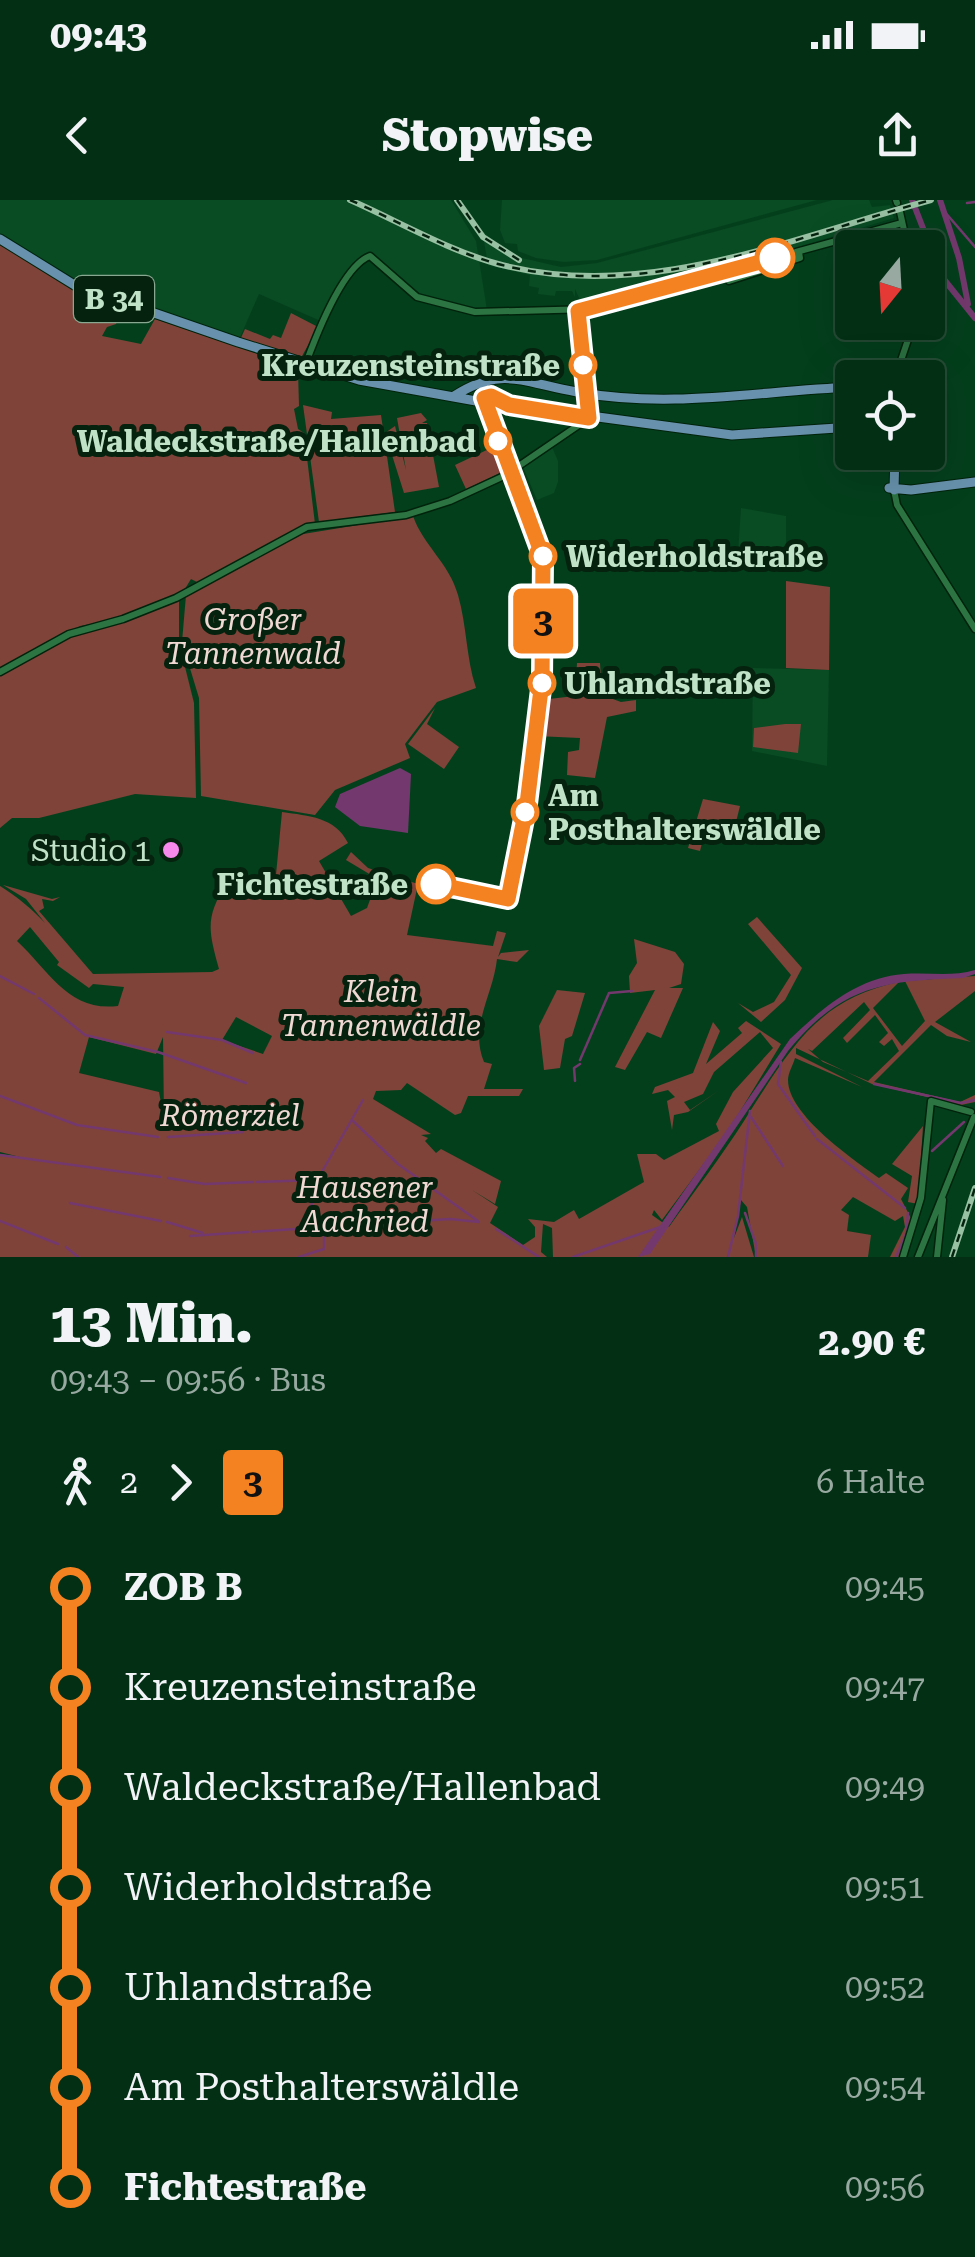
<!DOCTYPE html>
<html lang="de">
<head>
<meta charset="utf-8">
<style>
	:root { --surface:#032f15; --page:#0d371e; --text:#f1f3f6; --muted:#97a9a0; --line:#244a34 }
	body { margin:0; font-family:"Roboto Serif",serif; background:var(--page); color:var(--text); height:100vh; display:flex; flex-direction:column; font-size:38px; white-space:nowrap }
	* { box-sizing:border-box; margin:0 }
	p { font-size:32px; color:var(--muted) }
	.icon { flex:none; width:55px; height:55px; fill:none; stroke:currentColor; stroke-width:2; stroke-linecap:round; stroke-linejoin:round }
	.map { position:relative; height:1057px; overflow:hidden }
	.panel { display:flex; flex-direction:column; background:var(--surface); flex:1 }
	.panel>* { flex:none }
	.badge { padding:0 20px; border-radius:8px; font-size:35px; line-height:65px }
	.needle { width:65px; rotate:198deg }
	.buttons { position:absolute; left:835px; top:30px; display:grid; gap:20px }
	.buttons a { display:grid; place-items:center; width:110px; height:110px; border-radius:10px; background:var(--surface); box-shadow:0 10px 40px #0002,0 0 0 2px var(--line); font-size:50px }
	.map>.badge { position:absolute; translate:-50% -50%; box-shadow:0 0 0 5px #fff }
	.legs { display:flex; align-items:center; gap:15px; height:110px; padding:0 50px; font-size:32px }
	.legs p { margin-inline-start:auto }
	.head { display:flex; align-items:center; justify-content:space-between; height:170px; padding:0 50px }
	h1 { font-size:55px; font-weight:800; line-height:75px }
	ul { padding:0 50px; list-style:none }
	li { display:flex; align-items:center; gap:35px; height:100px; font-size:38px }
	li i { display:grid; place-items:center; width:15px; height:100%; margin:0 12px; background:currentColor }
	li i::after { content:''; width:25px; height:25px; margin:-12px; border:8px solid; border-radius:50%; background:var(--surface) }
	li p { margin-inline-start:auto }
	li:first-child i { background:linear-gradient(#0000 50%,currentColor 0) }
	li:last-child i { background:linear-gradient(currentColor 50%,#0000 0) }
	.status { display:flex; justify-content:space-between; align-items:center; height:70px; padding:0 50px; background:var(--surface); direction:ltr }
	.status svg { height:28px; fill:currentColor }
	header { display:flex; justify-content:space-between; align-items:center; height:130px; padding:0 50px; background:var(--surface); font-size:45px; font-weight:800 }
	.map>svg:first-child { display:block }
	.built { fill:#094b23 }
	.green { fill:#7f4339; fill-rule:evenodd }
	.water { fill:#73396e }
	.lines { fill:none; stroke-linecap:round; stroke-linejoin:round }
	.stream { stroke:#73396e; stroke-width:2.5 }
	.river { stroke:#73396e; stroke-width:6 }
	.tertiary-casing { stroke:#00230b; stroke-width:9 }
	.secondary-casing { stroke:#00230b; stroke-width:9 }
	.primary-casing { stroke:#00230b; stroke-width:11 }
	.tertiary { stroke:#2d7443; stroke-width:6 }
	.secondary { stroke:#2d7443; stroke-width:6 }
	.primary { stroke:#6791ac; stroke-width:9 }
	.rail-casing { stroke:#98c0a2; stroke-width:6 }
	.rail { stroke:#05220e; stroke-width:2.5; stroke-dasharray:8; stroke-linecap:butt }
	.line-1-casing { stroke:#fff; stroke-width:22 }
	.line-1 { stroke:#f58220; stroke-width:15 }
	.stop-1-dot { fill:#fff; stroke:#f58220; stroke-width:5 }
	.poi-dot { fill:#f788ec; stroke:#05220e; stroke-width:4 }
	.labels { text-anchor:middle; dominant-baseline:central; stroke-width:10; stroke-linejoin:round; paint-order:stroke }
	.shield { fill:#05220e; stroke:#88a88f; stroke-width:2.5 }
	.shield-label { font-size:28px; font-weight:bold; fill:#c0e2c6 }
	.stop-label { font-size:30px; font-weight:bold; fill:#c0e2c6; stroke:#05220e; text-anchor:end }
	.park-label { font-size:30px; font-style:italic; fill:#f0d8d3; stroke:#05220e }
	.poi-label { font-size:30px; fill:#c0e2c6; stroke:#05220e; text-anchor:end }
</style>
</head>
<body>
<div class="status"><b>09:43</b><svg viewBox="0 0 49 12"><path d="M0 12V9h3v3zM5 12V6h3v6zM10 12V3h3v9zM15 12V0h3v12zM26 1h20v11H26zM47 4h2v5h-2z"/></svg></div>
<header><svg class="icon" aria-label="back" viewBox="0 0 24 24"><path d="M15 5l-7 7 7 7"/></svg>Stopwise<svg class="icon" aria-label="share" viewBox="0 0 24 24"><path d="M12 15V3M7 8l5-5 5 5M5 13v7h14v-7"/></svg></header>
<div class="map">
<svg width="975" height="1057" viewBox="0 0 975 1057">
	<rect width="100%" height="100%" fill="#043f1c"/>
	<path class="built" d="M0 0H451L476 41 487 110 422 99 374 57 360 61 323 122 259 94 238 142 86 90 0 39Z
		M454 0H461L475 24 497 44 522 58 561 67 597 63 833 0H869L872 7 890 5 894 18 709 74 635 93 627 90 580 100 575 89V97L572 91H556L555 96 538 94 539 88 529 86 530 75 488 65 484 41Z
		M502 0H817L597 60 564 62 536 58 518 51 517 44 505 43 500 30Z
		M550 242 558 261V282L554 293 537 300 521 262Z
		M741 308 786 316V362L738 354Z
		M753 468 829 470 827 566 752 551Z"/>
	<path class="green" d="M0 42 55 78 123 108 116 124 107 127 102 136 141 144 155 119 308 171H298L299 206 294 209 298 229 304 233 315 324 290 332 199 383 191 379 183 392 122 418 80 426 0 469Z
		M291 113 318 127 301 158 240 140 245 129 270 139 273 135 281 138Z
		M303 205 332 212 331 219 381 215 395 312 319 322Z
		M421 213 427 220 422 223H427L439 287 404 293 385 233 395 226 406 270 397 218Z
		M491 248 502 272 466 289 455 265Z
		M413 316C423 345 449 363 458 395 467 426 466 458 476 488L437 502 405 544 410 558 335 590 315 615 201 596 199 498 182 442 186 395 291 336Z
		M786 381 830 387 829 470 786 468Z
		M179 398V443L194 503 196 598 135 594 39 618H12L0 628V475L72 437 125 422Z
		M577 463H600L602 495 621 502 636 500V511L607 517 595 578 567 575 568 552 579 550 580 538 536 536 540 500 575 496Z
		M435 508 427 524 459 547 444 569 408 544Z
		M785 524H801L798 553 753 547 754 528Z
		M703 599 740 606 734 630 705 631 700 651 688 648Z
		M282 612C309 616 335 617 348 643L319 661 351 716 367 708 375 686 371 675 346 660 351 652 368 668 418 684 407 735 493 746 497 731 506 733 498 757 501 753 529 750 517 762 497 759C493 796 469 826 484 862L492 864 484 889H523L519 896H468L461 913 455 915 407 883 401 890 376 891 373 899 431 934 421 935 428 938 425 941 436 953 441 949 501 981 495 1004 472 990 498 1007 490 1023 523 1045 535 1037V1027L528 1019 554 1022 574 1010 579 1019 644 982 637 954H656L664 960 719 931 716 924 733 892 773 848 760 832 714 872 703 894 684 902 690 910 718 891 688 912 674 915 672 930 667 901 675 897 668 890 652 894 655 887 693 873 713 822 720 831 706 864 742 833 738 828 746 821 781 844 728 931 662 1020 654 1010 652 1015 669 1027C694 992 721 957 744 921 791 847 818 799 899 782L873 808 902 846 925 821 905 781 975 776V791L935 822 971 842 947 836 931 825 874 882 960 902 975 895V902L961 905 872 884 796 848V854L862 887 795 858C793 865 788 873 788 880 788 915 854 960 879 978L886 973 908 988 901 999 914 1024 900 1057H890L905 1027 903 1016 895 1021 853 997 841 1010 849 1015 847 1031 871 1035 868 1057H756L747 1007 741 1000 734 1038 742 1017 754 1057H553L552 1028 543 1024 541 1052 547 1057H0V954L20 957 0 952V686C19 698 33 710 45 723L26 699 3 685 52 699 60 697 53 701 42 699 44 708 39 711 93 774 212 772 219 769C208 729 205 717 228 681L275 685ZM30 727 59 762 57 765 89 788 93 784 124 787 118 806C69 812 50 772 17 741ZM864 802 870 810 843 838 847 843 875 815 888 833 879 842 884 846 892 839 899 851 868 881 823 862 808 849 812 851ZM236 817 272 836 263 854 222 840ZM89 837 156 854 163 837 164 919 159 892 79 873Z
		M757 717 802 768 785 800 761 822 738 803 753 812 774 802 791 775 748 724Z
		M634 739 675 752 684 764 681 784 669 788H683L661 838 647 832 625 870 615 867 655 790 630 793 629 776 637 763Z
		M557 790 585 793 572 836 565 839 560 868 544 870 539 826Z
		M923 926 918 1004 908 1002 912 976 892 964Z"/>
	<path class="water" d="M400 568 411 574 408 633 360 626 335 607 340 594Z
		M975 770V774L963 778C884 781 842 785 788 851L650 1054 638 1057 790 839C823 808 856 778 904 774 928 772 952 777 975 770Z"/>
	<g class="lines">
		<path class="stream" d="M967 3 975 2
			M944 11 975 47
			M0 776 34 794
			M39 798 85 835 158 852 246 883
			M167 832 222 840 253 853
			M580 860 609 793 632 791
			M781 862 778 884 815 936
			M575 881 574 868 580 864
			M874 884 961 903 975 900
			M0 896 77 925 158 937
			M751 917 783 966
			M352 920 398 964 478 1021
			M168 937 243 932
			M817 939 905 1008
			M932 951 964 922
			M0 955 160 977
			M168 978 205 984 253 982
			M257 982 315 980
			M70 1003 161 1021
			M745 1013 756 1044V1057
			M0 1021 58 1044
			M167 1022 203 1033
			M305 1029 319 977 363 900
			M496 1029 539 1057
			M252 1032 450 1019 479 1022
			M190 1036 248 1032
			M66 1047 78 1057
			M299 1057 324 1049V1031
			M573 1057 666 1025
			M728 1057 738 1016 750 911
			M896 1057 906 1034 908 1013"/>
		<path class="river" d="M912 0 942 77 975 118
			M940 0 959 58 968 104"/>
		<g class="tertiary-casing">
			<path id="tertiary" d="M790 64 796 52 902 23
				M729 81 800 58 799 52
				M306 163C316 136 343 66 370 56L417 97 475 112 592 109 719 75 732 80
				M903 1057 921 998 931 901 971 912"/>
		</g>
		<g class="secondary-casing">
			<path id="secondary" d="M896 0 897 3
				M900 12 908 48
				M895 178 914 122
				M894 290 897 305 975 429
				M0 472 69 434 123 419 176 398 307 327 406 315 450 301 504 276 589 218
				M918 1057 974 917
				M937 1057 943 1000"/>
		</g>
		<g class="primary-casing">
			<path id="primary" d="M0 39 76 86 238 142 359 180 476 201 487 196 483 183
				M454 196C502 165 523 183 577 192 672 209 757 191 852 187
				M487 196 516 206 732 235 852 227
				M889 288 911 290 975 282
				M894 290 895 252"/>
		</g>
		<use href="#tertiary" class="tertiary"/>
		<use href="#secondary" class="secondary"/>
		<use href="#primary" class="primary"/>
		<g class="rail-casing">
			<path id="rail" d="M350 0C398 21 447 50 498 64 646 103 790 38 931 0
				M457 0 483 37 519 60
				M952 1057 975 988"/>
		</g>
		<use href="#rail" class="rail"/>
	</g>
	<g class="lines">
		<g class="line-1-casing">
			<path id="line-1" d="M436 684 508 699 527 604 542 481 543 357 484 198 491 196 509 205 589 218 578 111 775 58"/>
		</g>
		<use href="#line-1" class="line-1"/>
	</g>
	<g class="stop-1-dot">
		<circle cx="775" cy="58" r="18"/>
		<circle cx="583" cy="165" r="12"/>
		<circle cx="498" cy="241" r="12"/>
		<circle cx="543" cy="356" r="12"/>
		<circle cx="542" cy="483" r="12"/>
		<circle cx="525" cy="612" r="12"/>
		<circle cx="436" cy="684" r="18"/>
	</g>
	<circle class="poi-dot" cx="171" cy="650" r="10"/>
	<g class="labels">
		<rect class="shield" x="74" y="76" width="80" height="46" rx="8"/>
		<g class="shield-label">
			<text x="114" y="99">B 34</text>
		</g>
		<g class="stop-label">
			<text x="560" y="165">Kreuzensteinstraße</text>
			<text x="476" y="241">Waldeckstraße/Hallenbad</text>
			<text x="566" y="356" text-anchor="start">Widerholdstraße</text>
			<text x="564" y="483" text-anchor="start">Uhlandstraße</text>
			<text x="548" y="595" text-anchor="start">Am<tspan x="548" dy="34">Posthalterswäldle</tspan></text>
			<text x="408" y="684">Fichtestraße</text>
		</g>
		<g class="park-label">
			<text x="253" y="419">Großer<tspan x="253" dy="34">Tannenwald</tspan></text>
			<text x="381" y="791">Klein<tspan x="381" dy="34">Tannenwäldle</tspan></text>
			<text x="230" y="915">Römerziel</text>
			<text x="365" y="987">Hausener<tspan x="365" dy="34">Aachried</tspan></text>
		</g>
		<g class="poi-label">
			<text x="151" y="650">Studio 1</text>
		</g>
	</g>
</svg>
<div class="buttons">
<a><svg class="needle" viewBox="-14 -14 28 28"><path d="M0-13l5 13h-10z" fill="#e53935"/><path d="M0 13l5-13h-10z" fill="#97a9a0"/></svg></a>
<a><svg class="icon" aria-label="locate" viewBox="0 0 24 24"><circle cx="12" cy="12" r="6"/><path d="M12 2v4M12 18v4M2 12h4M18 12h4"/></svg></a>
</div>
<b class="badge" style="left:543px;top:421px;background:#f58220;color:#111">3</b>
</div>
<section class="panel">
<div class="head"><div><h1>13 Min.</h1><p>09:43 – 09:56 · Bus</p></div><b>2.90 €</b></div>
<div class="legs"><svg class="icon" aria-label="walk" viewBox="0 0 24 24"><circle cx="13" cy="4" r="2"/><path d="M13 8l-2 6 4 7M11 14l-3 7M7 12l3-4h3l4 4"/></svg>2<svg class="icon" aria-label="forward" viewBox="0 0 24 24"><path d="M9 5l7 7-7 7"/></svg><b class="badge" style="background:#f58220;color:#111">3</b><p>6 Halte</p></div>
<ul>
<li><i style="color:#f58220"></i><b>ZOB B</b><p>09:45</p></li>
<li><i style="color:#f58220"></i><span>Kreuzensteinstraße</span><p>09:47</p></li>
<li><i style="color:#f58220"></i><span>Waldeckstraße/Hallenbad</span><p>09:49</p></li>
<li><i style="color:#f58220"></i><span>Widerholdstraße</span><p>09:51</p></li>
<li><i style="color:#f58220"></i><span>Uhlandstraße</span><p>09:52</p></li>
<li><i style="color:#f58220"></i><span>Am Posthalterswäldle</span><p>09:54</p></li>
<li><i style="color:#f58220"></i><b>Fichtestraße</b><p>09:56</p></li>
</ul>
</section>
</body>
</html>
